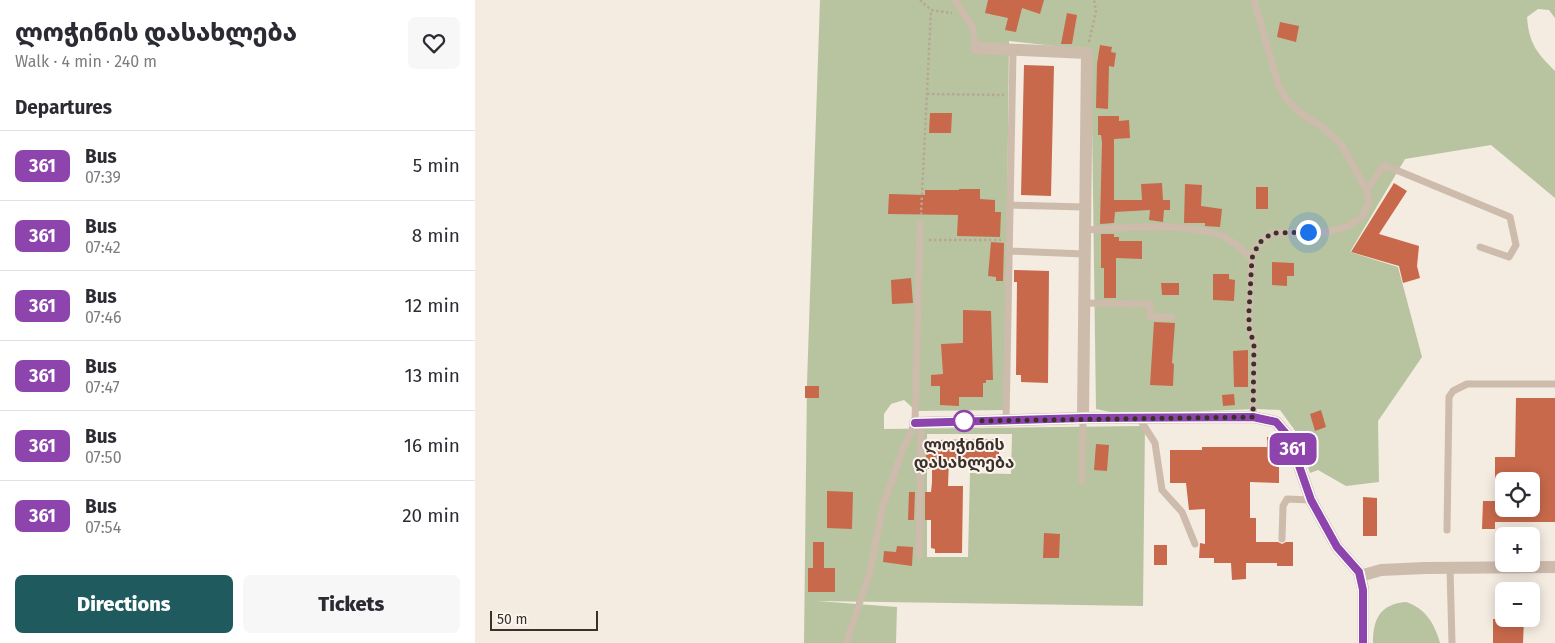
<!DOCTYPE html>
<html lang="en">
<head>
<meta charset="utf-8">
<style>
	:root { --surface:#fff; --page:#f7f7f7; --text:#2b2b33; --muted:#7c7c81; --line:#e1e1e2; --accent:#1f5a5e }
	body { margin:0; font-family:"Fira Sans","Noto Sans Georgian",sans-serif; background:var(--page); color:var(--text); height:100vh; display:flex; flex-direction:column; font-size:19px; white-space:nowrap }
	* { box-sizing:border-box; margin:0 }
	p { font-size:16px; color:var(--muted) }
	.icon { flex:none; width:28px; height:28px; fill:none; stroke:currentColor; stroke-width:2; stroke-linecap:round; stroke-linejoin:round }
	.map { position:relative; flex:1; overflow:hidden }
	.side { display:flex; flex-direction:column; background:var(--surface); width:475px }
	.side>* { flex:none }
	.badge { padding:0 10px; border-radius:8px; font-size:18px; line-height:32px }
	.buttons { position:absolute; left:1020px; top:472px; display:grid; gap:10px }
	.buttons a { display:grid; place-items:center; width:45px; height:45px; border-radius:8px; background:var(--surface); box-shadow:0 2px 12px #0003; font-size:25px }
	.scale { position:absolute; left:15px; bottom:12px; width:108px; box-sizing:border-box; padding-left:5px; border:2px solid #3b302b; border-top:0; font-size:14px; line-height:18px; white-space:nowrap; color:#3b302b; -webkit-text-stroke:4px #fbf5ee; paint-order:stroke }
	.you { position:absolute; width:25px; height:25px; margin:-12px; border:4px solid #fff; border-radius:50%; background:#1a73e8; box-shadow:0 0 0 8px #1a73e833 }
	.map>.badge { position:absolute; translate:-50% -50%; box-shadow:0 0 0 2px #fff }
	h2 { padding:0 15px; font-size:19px; line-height:45px }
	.round { display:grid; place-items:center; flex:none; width:52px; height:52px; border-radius:8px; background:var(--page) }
	.headline { display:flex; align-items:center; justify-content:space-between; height:85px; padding:0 15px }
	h1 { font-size:24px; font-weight:800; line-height:38px }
	.action { display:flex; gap:10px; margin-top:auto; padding:10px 15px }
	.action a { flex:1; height:58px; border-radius:8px; background:var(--accent); color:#fff; font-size:20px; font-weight:800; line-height:58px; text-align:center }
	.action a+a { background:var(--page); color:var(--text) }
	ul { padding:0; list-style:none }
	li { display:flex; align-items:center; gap:15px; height:70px; padding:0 15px; border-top:1px solid var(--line) }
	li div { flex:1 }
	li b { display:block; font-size:19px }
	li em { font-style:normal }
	li .badge { min-width:55px; font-weight:700; text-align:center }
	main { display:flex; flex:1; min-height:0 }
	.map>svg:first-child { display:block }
	.green { fill:#b8c4a0; fill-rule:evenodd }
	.building { fill:#c8694b }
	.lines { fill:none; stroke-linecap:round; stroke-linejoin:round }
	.path { stroke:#b9a596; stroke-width:2.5; stroke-dasharray:2.5 2.5; stroke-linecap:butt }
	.service { stroke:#cdbbac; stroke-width:7 }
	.minor { stroke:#cdbbac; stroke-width:12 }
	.line-casing { stroke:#fff; stroke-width:11 }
	.line { stroke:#8e44ad; stroke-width:8 }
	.walk { stroke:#3b302b; stroke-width:5; stroke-dasharray:0 9 }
	.stop-dot { fill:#fff; stroke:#8e44ad; stroke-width:2.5 }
	.labels { text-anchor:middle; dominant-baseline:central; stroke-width:4; stroke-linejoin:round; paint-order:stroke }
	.stop-label { font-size:16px; font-weight:bold; fill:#3b302b; stroke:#fbf5ee }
</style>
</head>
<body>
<main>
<section class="side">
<div class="headline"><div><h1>ლოჭინის დასახლება</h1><p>Walk · 4 min · 240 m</p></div><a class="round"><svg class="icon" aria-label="heart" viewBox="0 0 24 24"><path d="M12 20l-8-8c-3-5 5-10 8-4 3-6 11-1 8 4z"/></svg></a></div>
<h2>Departures</h2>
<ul>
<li><span class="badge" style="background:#8e44ad;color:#fff">361</span><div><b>Bus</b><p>07:39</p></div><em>5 min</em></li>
<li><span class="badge" style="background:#8e44ad;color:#fff">361</span><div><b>Bus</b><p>07:42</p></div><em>8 min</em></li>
<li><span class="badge" style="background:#8e44ad;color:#fff">361</span><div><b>Bus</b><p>07:46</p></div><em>12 min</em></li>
<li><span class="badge" style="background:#8e44ad;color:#fff">361</span><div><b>Bus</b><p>07:47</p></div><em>13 min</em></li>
<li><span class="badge" style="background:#8e44ad;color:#fff">361</span><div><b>Bus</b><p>07:50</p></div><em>16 min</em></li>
<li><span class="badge" style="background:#8e44ad;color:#fff">361</span><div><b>Bus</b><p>07:54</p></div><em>20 min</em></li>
</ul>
<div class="action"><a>Directions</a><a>Tickets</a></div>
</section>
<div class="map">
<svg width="1080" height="643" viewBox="0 0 1080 643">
	<rect width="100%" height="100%" fill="#f4ebe1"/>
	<path class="green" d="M345 0H1080V18L1074 10 1063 9 1052 17C1054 44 1062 53 1080 71V198L1016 145 930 159 875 252 923 267 947 357 903 421 904 482 871 486 843 470 835 473 821 432 805 410 783 409 645 414 621 409 616 50 534 41 530 410 441 411 429 400 416 404 409 414V429L670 426 668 606 342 601 422 607 421 643H329L332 383ZM452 434H537L536 474 495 473 493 557H452Z
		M931 602C950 608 960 624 965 643H898C898 619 905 604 931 602Z"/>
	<path class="building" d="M513 0H569L565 14 547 8 541 32 530 30 533 18 510 13Z
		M592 13 602 15 597 44H586Z
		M805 22 824 26 821 42 802 37Z
		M625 45 637 47 636 52 641 53 639 67 634 66 633 109 621 108 622 64Z
		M549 65 579 66 576 196 546 195Z
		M455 113H477L476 133H454Z
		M623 116H644V121L654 120 655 138 639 139V200H667L666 184 687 183 688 200H695V210H689L688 222 674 220 675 210 640 212 639 223 625 224 627 142 626 135H623Z
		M919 183 932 191 904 234 944 246 942 266 945 278 928 283 924 266 876 252Z
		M710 184 727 185 726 206 747 209 745 227 730 226V223H709Z
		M781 187H793V209H781Z
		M484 189H505V199L520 200V212H526L525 237 482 236 483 215 413 214 414 194 450 195V190H484Z
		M626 234H639V237H644V241H667V259L641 258V298H629V268H626Z
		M516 242 529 243 528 281H521V277L513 276Z
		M797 262 819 263V276H812V286L797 285Z
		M539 270 574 271 573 383 546 382V375H541L542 282H539Z
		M738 274H754V279L760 280 759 301 738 300Z
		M436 278 438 303 417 304 416 280Z
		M686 283H704V295H687Z
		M488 310 516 311 518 380H511V383H508V397H484V406L465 405V386H456V375L468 374 466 344 488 343Z
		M679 322 700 323 697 363 699 364 698 386 675 385Z
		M773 350V387H759L758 351Z
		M330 386H344V398H330Z
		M759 394 760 405 748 406 747 395Z
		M1041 398H1080V522H1020V529H1007L1008 501H1029V509H1056V481H1020V457H1040Z
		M846 410 851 427 840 431 835 414Z
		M792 437H803L804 438V483L775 482V518H781V542H803L807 544 811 542H818V566H802V563H771V579L757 580 756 563H739V558H724L725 543 730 544V509L714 510 711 483H695V450H727V447H792Z
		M524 439V458L474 459 473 486H488L487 553H460V549L456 548V520H450V492H456L457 482V469H451V453H461V440Z
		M621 444 634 445 632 471 619 470Z
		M352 491 378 492 377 529 352 528Z
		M434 492H440L439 520H433Z
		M888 497 902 498V536H888Z
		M569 533 585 534 584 558H568Z
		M338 542H349V568H360V592H333V568H338Z
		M679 545H692V565H679Z
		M422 546 438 547 437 566 408 562 409 551 421 552Z
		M1018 619H1049L1048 643H1018Z"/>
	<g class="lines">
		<path class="path" d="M445 0 456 10 477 13
			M614 42 621 12 619 0
			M452 94 529 95
			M446 215 456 10
			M454 240H526"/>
		<path class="service" d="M480 0 498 28 501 48
			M891 191 909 165 1035 217 1041 245 1034 257 1005 247
			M535 205 609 207
			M609 230C648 228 714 221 750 237 759 242 769 252 777 258
			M534 251 609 254
			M608 303 675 304V317H697
			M778 417 779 344 774 327V311L777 258 784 243 797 233 852 232 871 227 886 218 894 203 891 189 866 144 846 126 828 115 811 99 803 84 779 0
			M664 418 680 443 687 490 707 512 720 544
			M531 421 538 51
			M607 481 608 418
			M972 530 974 397 978 391 992 384H1080
			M807 539 808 506 812 499 836 500
			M444 555 446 422
			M975 568 977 643
			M371 643 395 572 408 505 428 449 440 423 445 224"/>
		<path class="minor" d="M501 48 612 53 608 418
			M440 423 608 418 778 417 801 422 814 437 836 500 862 547 884 572 888 589V643
			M885 576 906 570 950 568 1080 567"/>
	</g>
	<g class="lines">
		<g class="line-casing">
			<path id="line" d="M440 423 608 418 778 417 801 422 814 437 836 500 862 547 884 572 888 590V643"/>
		</g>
		<use href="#line" class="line"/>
		<path class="walk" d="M489 421 778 417 779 344 774 328V311L777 258 784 243 797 233 833 232"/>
	</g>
	<circle class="stop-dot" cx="489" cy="421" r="10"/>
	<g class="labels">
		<g class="stop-label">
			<text x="489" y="444">ლოჭინის<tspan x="489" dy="18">დასახლება</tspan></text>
		</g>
	</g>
</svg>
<div class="buttons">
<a><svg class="icon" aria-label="locate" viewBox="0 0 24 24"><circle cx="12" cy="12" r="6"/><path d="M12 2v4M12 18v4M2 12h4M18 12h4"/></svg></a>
<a>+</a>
<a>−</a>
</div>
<div class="scale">50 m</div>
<div class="you" style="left:833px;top:232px"></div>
<b class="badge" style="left:818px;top:449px;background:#8e44ad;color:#fff">361</b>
</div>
</main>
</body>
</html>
